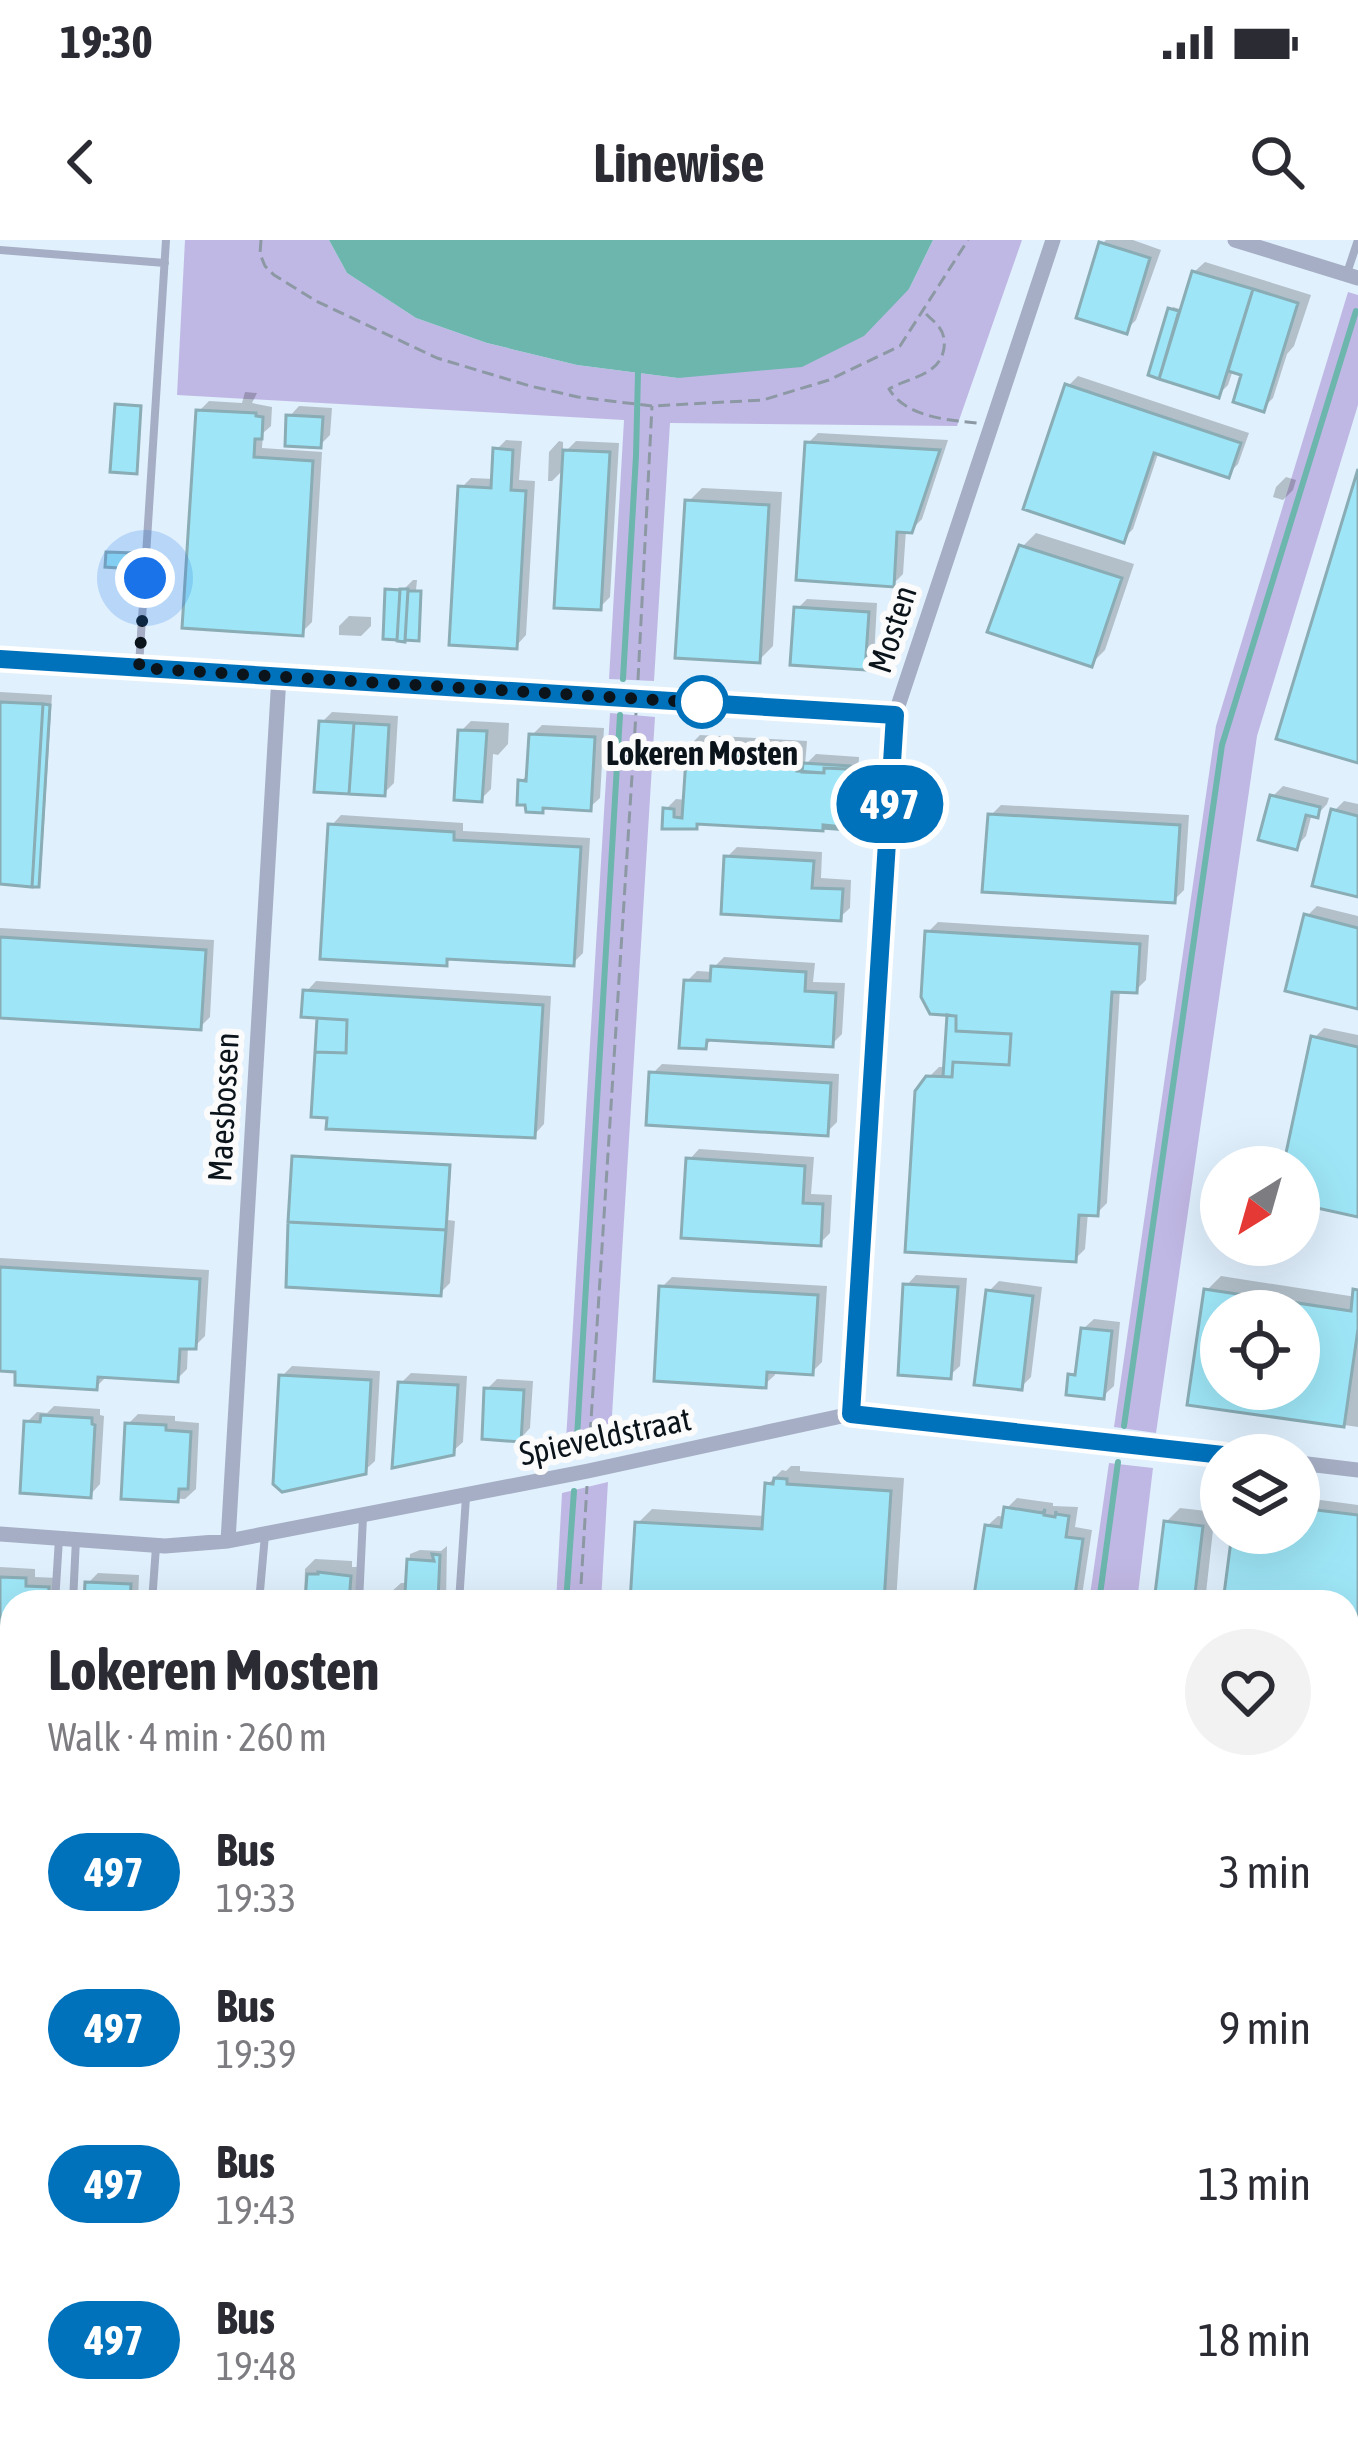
<!DOCTYPE html>
<html lang="en">
<head>
<meta charset="utf-8">
<style>
	:root { --surface:#fff; --page:#f2f2f3; --text:#2b2b33; --muted:#7c7c81 }
	body { margin:0; font-family:"Asap Condensed",sans-serif; background:var(--page); color:var(--text); height:100vh; display:flex; flex-direction:column; font-size:45px; white-space:nowrap }
	* { box-sizing:border-box; margin:0 }
	p { font-size:39px; color:var(--muted) }
	.icon { flex:none; width:66px; height:66px; fill:none; stroke:currentColor; stroke-width:2; stroke-linecap:round; stroke-linejoin:round }
	.map { position:relative; flex:1; overflow:hidden }
	.sheet { position:absolute; left:0px; top:1350px; width:1359px; height:855px; display:flex; flex-direction:column; background:var(--surface); border-radius:36px 36px 0 0; box-shadow:0 12px 48px #0002 }
	.sheet>* { flex:none }
	.badge { padding:0 24px; border-radius:39px; font-size:42px; line-height:78px }
	.needle { width:78px; rotate:217deg }
	.controls { position:absolute; left:1200px; top:906px; display:grid; gap:24px }
	.controls a { display:grid; place-items:center; width:120px; height:120px; border-radius:50%; background:var(--surface); box-shadow:0 12px 48px #0002; font-size:60px }
	.you { position:absolute; width:60px; height:60px; margin:-30px; border:9px solid #fff; border-radius:50%; background:#1a73e8; box-shadow:0 0 0 18px #1a73e833 }
	.map>.badge { position:absolute; translate:-50% -50%; box-shadow:0 0 0 6px #fff }
	.round { display:grid; place-items:center; flex:none; width:126px; height:126px; border-radius:63px; background:var(--page) }
	.headline { display:flex; align-items:center; justify-content:space-between; height:204px; padding:0 48px }
	h1 { font-size:57px; font-weight:700; line-height:90px }
	ul { padding:0; list-style:none }
	li { display:flex; align-items:center; gap:36px; height:156px; padding:0 48px }
	li div { flex:1 }
	li b { display:block; font-size:45px }
	li em { font-style:normal }
	li .badge { min-width:132px; font-weight:700; text-align:center }
	.status { display:flex; justify-content:space-between; align-items:center; height:84px; padding:0 60px; background:var(--surface); direction:ltr }
	.status svg { height:33px; fill:currentColor }
	header { display:flex; justify-content:space-between; align-items:center; height:156px; padding:0 48px; background:var(--surface); font-size:54px; font-weight:700 }
	.map>svg:first-child { display:block }
	.green { fill:#c0b8e4 }
	.water { fill:#6cb6ae }
	.shadow { fill:#0003; fill-rule:evenodd }
	.lines { fill:none; stroke-linecap:round; stroke-linejoin:round }
	.stream { stroke:#6cb6ae; stroke-width:6 }
	.building { fill:#9ee6f7; stroke:#89acb5; stroke-width:3; fill-rule:evenodd }
	.path { stroke:#8c99a4; stroke-width:3; stroke-dasharray:12 6; stroke-linecap:butt }
	.service { stroke:#a5aec4; stroke-width:8 }
	.minor { stroke:#a5aec4; stroke-width:15 }
	.tertiary { stroke:#a5aec4; stroke-width:18 }
	.line-casing { stroke:#fff; stroke-width:27 }
	.line { stroke:#0072bc; stroke-width:18 }
	.walk { stroke:#0b141b; stroke-width:12; stroke-dasharray:0 21.6 }
	.stop-dot { fill:#fff; stroke:#0072bc; stroke-width:6 }
	.labels { text-anchor:middle; dominant-baseline:central; stroke-width:12; stroke-linejoin:round; paint-order:stroke }
	.street-label { font-size:33px; fill:#0b141b; stroke:#fbfbfb }
	.stop-label { font-size:33px; font-weight:bold; fill:#0b141b; stroke:#fbfbfb }
</style>
</head>
<body>
<div class="status"><b>19:30</b><svg viewBox="0 0 49 12"><path d="M0 12V9h3v3zM5 12V6h3v6zM10 12V3h3v9zM15 12V0h3v12zM26 1h20v11H26zM47 4h2v5h-2z"/></svg></div>
<header><svg class="icon" aria-label="back" viewBox="0 0 24 24"><path d="M15 5l-7 7 7 7"/></svg>Linewise<svg class="icon" aria-label="search" viewBox="0 0 24 24"><circle cx="10" cy="10" r="6"/><path d="M15 15l6 6"/></svg></header>
<div class="map">
<svg width="1358" height="2203" viewBox="0 0 1358 2203">
	<rect width="100%" height="100%" fill="#e0f0fd"/>
	<path class="green" d="M185 0H329L347 33 416 78 487 103 577 125 678 138 909 49 933 0H1022L957 186 670 183 654 441 609 439 624 180 177 155Z
		M1348 52 1358 55V165L1257 496 1156 1193 1114 1187 1216 486Z
		M610 473 655 477 610 1208 565 1217Z
		M1109 1223 1153 1228 1137 1362H1089Z
		M608 1242 601 1362H556L562 1253Z
		M0 1578 12 1579V2193H533L523 2203H0Z"/>
	<path class="water" d="M329 0H933L909 49 864 96 802 127 678 138 577 125 487 103 416 78 347 33Z"/>
	<path class="shadow" d="M1106 0H1133L1161 10 1136 80 1126 90 1102 4Z
		M1205 22 1311 55 1294 106 1287 114 1273 158 1263 168 1245 133 1233 130 1228 145 1218 155 1151 133 1171 70 1173 67 1183 70 1194 32Z
		M1078 136 1249 193 1238 224 1228 234 1159 211 1133 289 1123 299 1068 146Z
		M245 152 257 153 252 163 272 167 271 186 263 193 262 208 322 212 312 382 302 392 199 171 209 161 242 163Z
		M120 164 142 165 136 231 117 166Z
		M299 166 332 168 330 195 320 205 289 177Z
		M818 193 948 200 922 279 911 290H906L903 334 893 344 808 203Z
		M506 200 522 201 519 240 535 241 526 395 516 406 461 248 471 238 494 239 496 210Z
		M559 201 563 202V214L576 201 619 203 610 357 600 367 565 228 552 241H548L549 212Z
		M1286 237 1296 240 1293 250 1283 260 1273 257 1276 247Z
		M702 248 782 252 773 406 759 420 688 262Z
		M1036 293 1134 324 1105 410 1091 424 1022 307Z
		M413 340H417L416 350H422L420 396 417 398 401 392 396 397 388 351 404 349Z
		M807 359 877 363 874 417 864 427 797 369Z
		M349 376 371 377V386L361 396 339 395V386Z
		M0 452 52 455 41 633 38 644 0 641Z
		M332 472 398 476 394 543 384 553 322 482Z
		M471 481 509 483 508 504 498 515 493 514 491 549 481 559 461 491Z
		M542 485 604 488 600 558 589 568 546 566 542 570 521 541 530 533 532 495Z
		M700 495 807 501 805 525 816 514 859 517 856 576 845 586 701 581 695 586H665L666 569 676 559 686 560 690 505Z
		M1283 546 1329 558 1327 564 1317 575 1312 573 1306 596 1296 607 1273 556Z
		M1344 561 1358 564V654L1334 571Z
		M1001 565 1189 575 1184 650 1174 660 991 575Z
		M341 575 463 583V591L590 598 583 713 573 723 453 716 446 723 331 586Z
		M737 607 822 612 821 638 851 640 850 668 839 678 727 617Z
		M1317 666 1358 676V766L1307 676Z
		M938 682 1149 695 1146 740 1136 750 1120 749 1107 963 1097 973 1088 972 1085 1009 1075 1019 928 838 939 827H946L950 772 928 692Z
		M0 688 214 700 210 777 200 787 0 775Z
		M724 717 815 723 813 742 845 743 842 794 832 804 714 797 705 806 687 741 697 731 714 732V727Z
		M316 741 551 756 544 884 534 895 330 875 320 775 306 752Z
		M1324 788 1358 795V974L1299 961V927H1286L1314 798Z
		M662 824 839 834 837 882 826 893 652 834Z
		M699 909 814 917 811 954 832 955 830 993 820 1003 689 920Z
		M297 915 451 924 448 980 455 981 450 1043 440 1053 295 917Z
		M0 1018 209 1030 205 1096 195 1106H188L187 1129 177 1139 108 1135 96 1147 19 1129 0 1128Z
		M916 1035 967 1038 960 1126 949 1136 906 1046Z
		M1221 1036 1356 1057 1358 1048V1187L1190 1162 1207 1050ZM1221 1071H1299V1149H1221Z
		M672 1037 827 1046 822 1122 812 1132 775 1130V1135L764 1145 662 1047Z
		M999 1041 1042 1047 1031 1137 1021 1147 989 1051Z
		M1094 1079 1120 1082 1114 1146 1103 1156 1071 1136 1079 1128 1083 1089Z
		M292 1126 380 1131 375 1221 364 1231 282 1136Z
		M411 1133 467 1136 463 1202 452 1212 401 1143Z
		M497 1139 533 1141 530 1188 520 1199 487 1149Z
		M54 1166 100 1169V1175L104 1176 100 1244 90 1255 27 1182 37 1172 47 1173Z
		M138 1174 175 1176V1181L199 1183 196 1249 185 1259 124 1256 128 1184Z
		M791 1226H800V1231L904 1238 896 1362H633L638 1283 652 1269 766 1276 768 1244 782 1230 786 1231Z
		M1017 1258 1053 1263V1266L1078 1267 1075 1287 1092 1290 1081 1362H976L987 1286 998 1276 1006 1277 1007 1268Z
		M1313 1259 1358 1265V1385L1347 1384V1362H1226L1235 1293H1299L1303 1269Z
		M1180 1268 1215 1272 1205 1362H1157L1166 1282Z
		M447 1306 446 1362H390V1353L401 1343H408L410 1314 420 1310 441 1311Z
		M315 1319 352 1321V1327H359L357 1362H304L305 1329Z
		M0 1327 35 1329V1337L58 1338 57 1362H12V1542L0 1541Z
		M98 1333 139 1335 138 1360 146 1362H87L88 1343Z
		M1351 1785 1355 1786 1350 1800H1347V1794Z
		M652 2193 654 2195 657 2193H697L687 2203H641Z
		M789 2193H815L807 2203H781Z
		M880 2193H917L880 2203 877 2195Z
		M575 2194 585 2203H567Z"/>
	<g class="lines">
		<path class="stream" d="M623 439 636 216 638 133
			M1124 1186 1222 505 1356 71
			M576 1214 620 475
			M566 1362 574 1251
			M1099 1362 1118 1222
			M1347 1522 1358 1523
			M0 1583 12 1584
			M0 1751 12 1735
			M0 1778 12 1787
			M0 1932 12 1918
			M0 2139 12 2129
			M117 2193 125 2203
			M250 2193 258 2203
			M387 2193 395 2203
			M269 2203 276 2193"/>
	</g>
	<path class="building" d="M1099 2 1150 18 1127 94 1076 78Z
		M1192 31 1253 49 1219 158 1159 139Z
		M1253 49 1298 63 1264 172 1233 162 1241 135 1228 131Z
		M1168 68 1179 71 1159 139 1148 135Z
		M1065 144 1241 203 1229 238 1154 213 1124 303 1023 269Z
		M115 164 141 166 137 234 110 232Z
		M196 170 256 173V176L263 177 262 199H255L254 217 313 221 303 396 182 388Z
		M286 175 323 177 321 208 285 206Z
		M805 202 940 210 912 293 897 292 894 347 796 340Z
		M493 208 513 210 511 250 526 251 517 409 449 405 458 246 491 248Z
		M563 210 610 212 601 370 554 368Z
		M1358 229V523L1276 499Z
		M685 260 769 265 760 423 675 418Z
		M1019 305 1122 338 1092 427 987 392Z
		M106 312 134 313 133 329 105 327Z
		M385 349 400 350 397 400 383 399Z
		M400 349H408L405 402 397 401Z
		M408 351H421L419 401 405 400Z
		M794 367 869 372 865 430 790 425Z
		M0 462 43 464 32 647 0 644Z
		M43 464 50 465 39 647H32Z
		M319 481 354 483 349 554 314 552Z
		M354 483 389 485 385 556 349 554Z
		M458 490 487 491 482 562 454 560Z
		M529 494 595 497 591 571 543 568V573L526 572 525 565H517L518 540 526 541Z
		M687 504 798 511 797 531 824 533V528L847 529 844 587 823 585V591L697 584V589H662L663 568 674 569V577L682 578Z
		M803 523 850 526 847 590 823 588V585L844 587 847 529 824 528V533L802 532Z
		M1270 555 1320 567 1318 578 1306 575 1297 610 1258 600Z
		M1331 569 1358 576V657L1312 646Z
		M988 574 1180 585 1175 663 982 652Z
		M328 584 454 592V600L581 607 574 726 447 719V726L320 719Z
		M724 616 814 621 812 648 843 649 841 681 721 674Z
		M1304 674 1358 688V769L1285 751Z
		M925 691 1140 704 1137 753 1112 752 1098 976 1079 975 1076 1022 905 1012 915 851 926 836 952 837 953 822 1009 825 1011 794 956 791V776L930 774 921 757Z
		M0 697 206 710 201 790 0 778Z
		M711 726 806 732 805 751 836 753 833 807 707 800 706 809 679 808 684 740 710 741Z
		M303 750 543 765 535 898 326 889 327 878 311 877 315 812 346 813 347 780 301 777Z
		M947 775 956 776V791L1011 794 1009 825 953 822 952 837H943Z
		M317 778 347 780 346 813 315 812Z
		M1311 796 1358 807V977L1299 964V927H1283Z
		M649 832 831 843 828 896 646 885Z
		M292 916 450 925 446 990 288 982Z
		M686 918 805 926 803 963 823 964 821 1006 681 998Z
		M288 982 446 990 441 1056 286 1047Z
		M0 1027 200 1039 196 1109H180L178 1142 98 1137 97 1150 15 1145V1132L0 1131Z
		M903 1044 958 1047 951 1139 898 1135Z
		M659 1046 818 1055 813 1135 767 1132 766 1148 654 1141Z
		M1204 1049 1351 1071 1353 1049 1358 1050V1089L1344 1187 1187 1165ZM1221 1071H1299V1149H1221Z
		M986 1050 1033 1056 1022 1150 974 1145Z
		M1081 1088 1112 1091 1104 1159 1066 1155 1068 1134 1075 1135Z
		M279 1135 371 1140 366 1234 282 1252 273 1244Z
		M398 1142 458 1145 454 1215 392 1228Z
		M484 1148 524 1150 521 1202 482 1199Z
		M41 1175 92 1178V1184L95 1185 91 1258 20 1253 24 1181 40 1182Z
		M125 1183 166 1185V1190L191 1192 188 1249H179L178 1262 121 1259Z
		M774 1238 787 1239V1244L891 1251 884 1362H630L635 1282 762 1289 765 1243 773 1244Z
		M1004 1267 1043 1273 1045 1269 1044 1275 1055 1277 1056 1271V1274L1069 1276 1066 1297 1083 1299 1074 1362H973L985 1285 1001 1287Z
		M1300 1268 1358 1275V1388L1347 1387V1362H1223L1232 1293 1296 1299 1299 1293Z
		M1164 1281 1203 1286 1194 1362H1154Z
		M432 1314 440 1315 438 1362H387V1352L405 1353 407 1319 434 1321Z
		M318 1332 351 1336 349 1362H305L307 1334H318Z
		M0 1337 26 1338V1346L49 1347 48 1362H12V1545L0 1544Z
		M85 1342 131 1344 130 1362H84Z
		M1347 1957 1358 1959V1984L1350 2017H1347Z
		M1193 2193H1331L1329 2203H1190Z"/>
	<g class="lines">
		<path class="path" d="M261 0 260 14 265 26 274 35 316 61 437 118 530 146 578 157 652 166 763 160 829 140 900 106 968 0
			M926 74C938 85 946 91 944 108 940 136 909 137 889 149 906 177 947 180 977 183
			M638 440 652 166
			M589 1212 636 473
			M580 1362 587 1246
			M1347 1536 1358 1537
			M0 1601H12
			M0 1963 12 1951
			M826 2193 831 2203
			M922 2203 954 2193"/>
		<path class="service" d="M0 10 165 23
			M1347 33 1358 0
			M139 426 166 0
			M55 1362 59 1299
			M73 1362 76 1299
			M152 1362 156 1307
			M259 1362 265 1295
			M359 1362 363 1277
			M459 1362 466 1257
			M0 1563 12 1564"/>
		<path class="minor" d="M1235 0 1358 38
			M0 419 895 475
			M851 1174 895 475 1053 0
			M1299 1223 1358 1230
			M0 1294 165 1306 228 1301 588 1231 851 1174 1223 1215
			M228 1301 279 436"/>
		<path class="tertiary" d="M1347 1922 1358 1923
			M732 2203 741 2193"/>
	</g>
	<g class="lines">
		<g class="line-casing">
			<path id="line" d="M0 419 895 475 851 1174 1223 1215"/>
		</g>
		<use href="#line" class="line"/>
		<path class="walk" d="M145 338 139 428 723 464 702 462"/>
	</g>
	<circle class="stop-dot" cx="702" cy="462" r="24"/>
	<g class="labels">
		<g class="street-label">
			<text transform="translate(892 389) rotate(-72)">Mosten</text>
			<text transform="translate(223 867) rotate(-87)">Maesbossen</text>
			<text transform="translate(605 1196) rotate(-12)">Spieveldstraat</text>
		</g>
		<g class="stop-label">
			<text x="702" y="513">Lokeren Mosten</text>
		</g>
	</g>
</svg>
<div class="controls">
<a><svg class="needle" viewBox="-14 -14 28 28"><path d="M0-13l5 13h-10z" fill="#e53935"/><path d="M0 13l5-13h-10z" fill="#7c7c81"/></svg></a>
<a><svg class="icon" aria-label="locate" viewBox="0 0 24 24"><circle cx="12" cy="12" r="6"/><path d="M12 2v4M12 18v4M2 12h4M18 12h4"/></svg></a>
<a><svg class="icon" aria-label="layers" viewBox="0 0 24 24"><path d="M12 4l9 5-9 5-9-5zM3 14l9 5 9-5"/></svg></a>
</div>
<div class="you" style="left:145px;top:338px"></div>
<b class="badge" style="left:890px;top:564px;background:#0072bc;color:#fff">497</b>
<section class="sheet">
<div class="headline"><div><h1>Lokeren Mosten</h1><p>Walk · 4 min · 260 m</p></div><a class="round"><svg class="icon" aria-label="heart" viewBox="0 0 24 24"><path d="M12 20l-8-8c-3-5 5-10 8-4 3-6 11-1 8 4z"/></svg></a></div>
<ul>
<li><span class="badge" style="background:#0072bc;color:#fff">497</span><div><b>Bus</b><p>19:33</p></div><em>3 min</em></li>
<li><span class="badge" style="background:#0072bc;color:#fff">497</span><div><b>Bus</b><p>19:39</p></div><em>9 min</em></li>
<li><span class="badge" style="background:#0072bc;color:#fff">497</span><div><b>Bus</b><p>19:43</p></div><em>13 min</em></li>
<li><span class="badge" style="background:#0072bc;color:#fff">497</span><div><b>Bus</b><p>19:48</p></div><em>18 min</em></li>
</ul>
</section>
</div>
</body>
</html>
